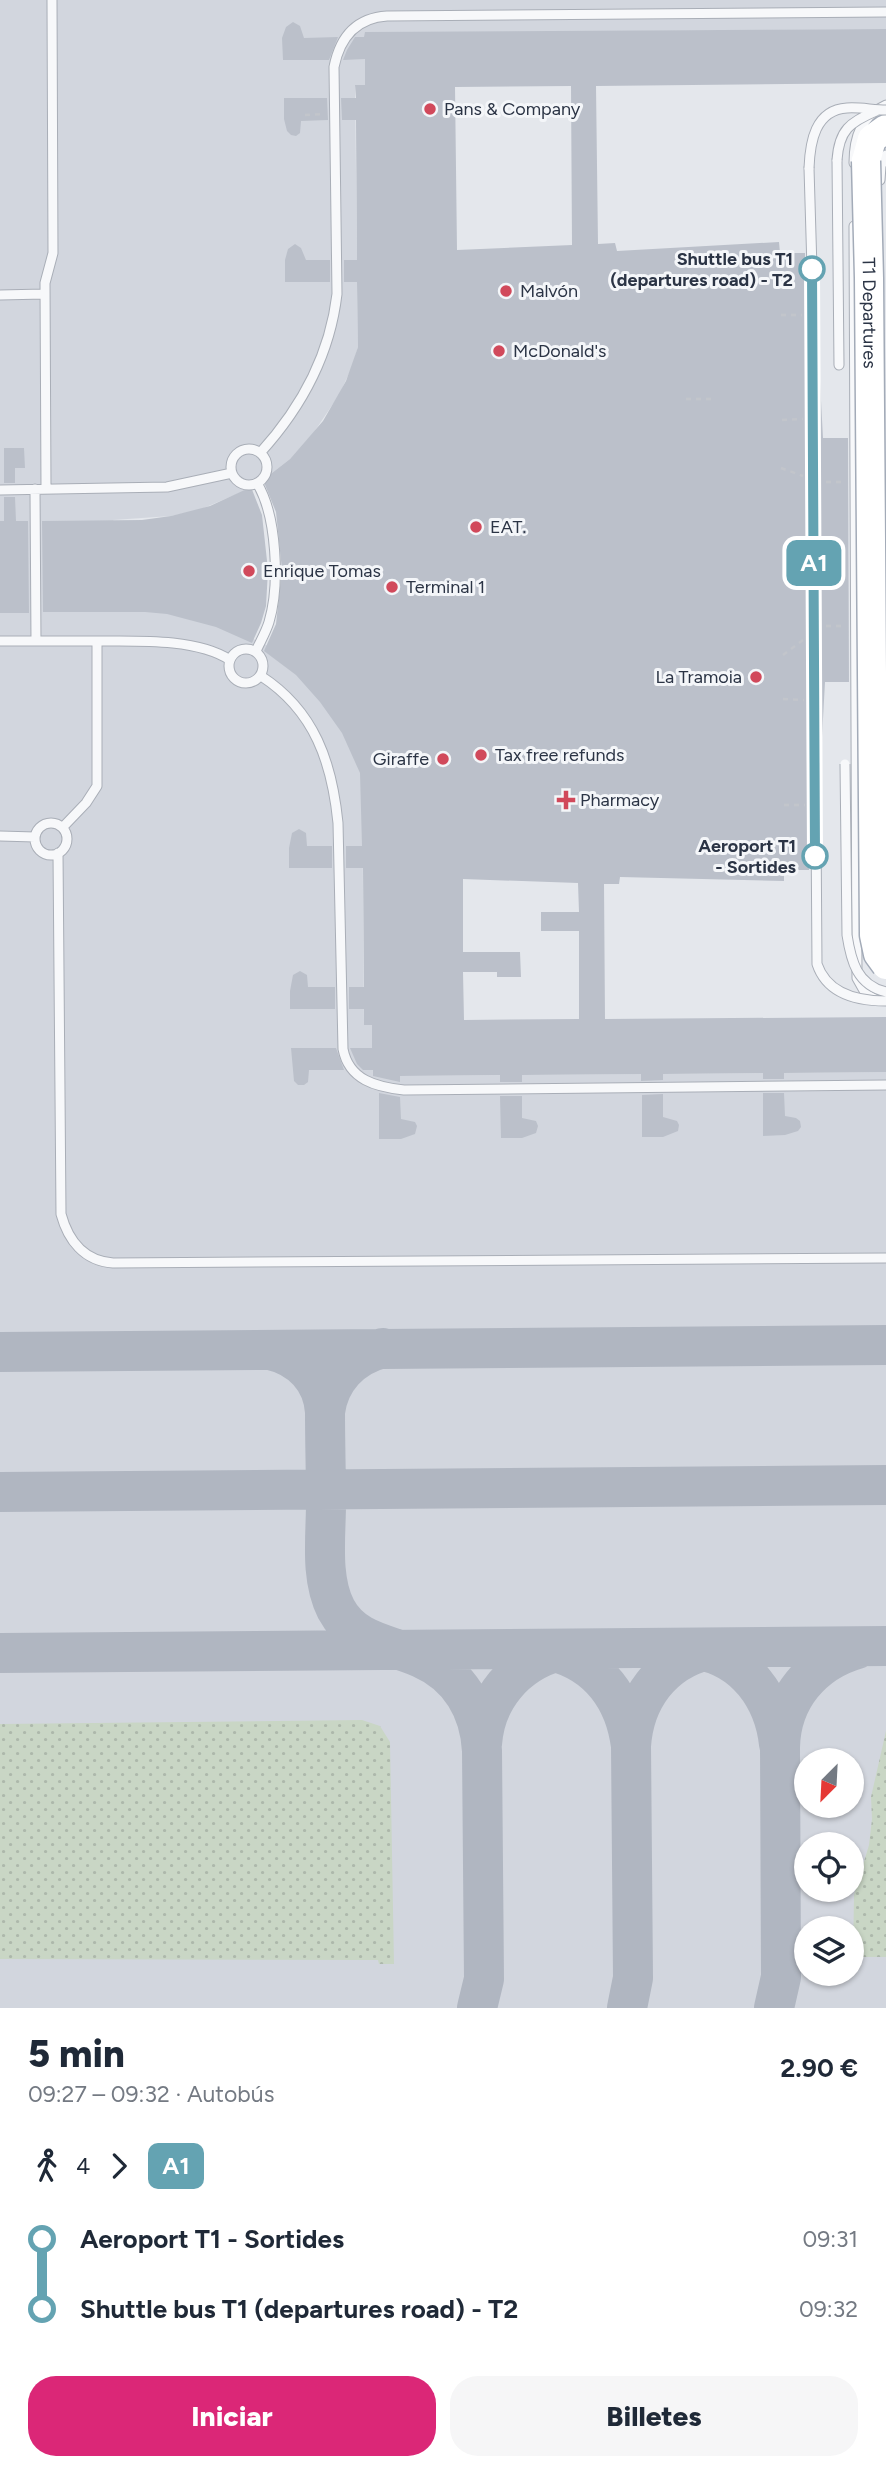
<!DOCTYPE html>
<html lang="es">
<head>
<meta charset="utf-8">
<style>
	:root { --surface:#fff; --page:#f6f6f7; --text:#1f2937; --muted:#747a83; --accent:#db2777 }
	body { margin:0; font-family:Figtree,sans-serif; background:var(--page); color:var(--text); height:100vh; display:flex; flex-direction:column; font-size:26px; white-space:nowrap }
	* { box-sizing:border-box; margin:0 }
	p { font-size:23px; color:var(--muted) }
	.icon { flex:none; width:38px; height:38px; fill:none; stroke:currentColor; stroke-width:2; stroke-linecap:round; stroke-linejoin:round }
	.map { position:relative; height:2008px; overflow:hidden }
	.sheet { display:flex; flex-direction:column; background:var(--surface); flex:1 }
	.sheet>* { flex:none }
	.badge { padding:0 14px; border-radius:10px; font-size:24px; line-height:46px }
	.needle { width:46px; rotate:204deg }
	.tools { position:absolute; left:794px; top:1748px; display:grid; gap:14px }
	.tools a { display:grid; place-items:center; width:70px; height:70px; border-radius:50%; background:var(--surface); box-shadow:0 2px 5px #0004; font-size:35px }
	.map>.badge { position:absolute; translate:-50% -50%; box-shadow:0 0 0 4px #fff }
	.legs { display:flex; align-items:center; gap:10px; height:77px; padding:0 28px; font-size:23px }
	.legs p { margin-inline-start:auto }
	.head { display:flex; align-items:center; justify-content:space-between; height:119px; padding:0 28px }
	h1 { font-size:38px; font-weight:800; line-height:52px }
	.cta { display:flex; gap:14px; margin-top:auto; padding:14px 28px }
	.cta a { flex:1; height:80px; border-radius:28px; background:var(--accent); color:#fff; font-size:28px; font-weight:800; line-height:80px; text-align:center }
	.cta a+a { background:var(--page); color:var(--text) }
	ul { padding:0 28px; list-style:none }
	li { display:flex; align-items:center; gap:24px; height:70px; font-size:26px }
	li i { display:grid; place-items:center; width:10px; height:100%; margin:0 9px; background:currentColor }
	li i::after { content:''; width:18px; height:18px; margin:-9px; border:5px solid; border-radius:50%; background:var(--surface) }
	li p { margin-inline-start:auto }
	li:first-child i { background:linear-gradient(#0000 50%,currentColor 0) }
	li:last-child i { background:linear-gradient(currentColor 50%,#0000 0) }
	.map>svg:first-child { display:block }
	.built { fill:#d2d6de; fill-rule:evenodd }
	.grass { fill:url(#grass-dots) }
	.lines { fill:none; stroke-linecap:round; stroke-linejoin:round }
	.taxiway { stroke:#b0b6c1; stroke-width:40 }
	.building { fill:#bbc0ca; fill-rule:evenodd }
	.service-casing { stroke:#a9aeb7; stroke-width:11 }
	.primary-casing { stroke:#a3abb8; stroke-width:31 }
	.path { stroke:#c2c5cb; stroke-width:2.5; stroke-dasharray:5 5; stroke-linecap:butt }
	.service { stroke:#f7f8fa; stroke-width:9 }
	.primary { stroke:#fff; stroke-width:28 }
	.service-bridge-casing { stroke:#a9aeb7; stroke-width:11; stroke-linecap:butt }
	.primary-bridge-casing { stroke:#a3abb8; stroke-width:31; stroke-linecap:butt }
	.service-bridge { stroke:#f7f8fa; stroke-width:9 }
	.primary-bridge { stroke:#fff; stroke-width:28 }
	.line-1-casing { stroke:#fff; stroke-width:16 }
	.line-1 { stroke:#64a3b2; stroke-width:10 }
	.poi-dot { fill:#d1495b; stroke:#f4f6f9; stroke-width:2.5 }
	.stop-1-dot { fill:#fff; stroke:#64a3b2; stroke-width:3.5 }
	.labels { text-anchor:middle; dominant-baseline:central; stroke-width:6; stroke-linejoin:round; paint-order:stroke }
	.poi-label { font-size:18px; fill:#2b3445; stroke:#f4f6f9; text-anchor:start }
	.stop-label { font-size:18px; font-weight:bold; fill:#2b3445; stroke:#f4f6f9; text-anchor:end }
	.street-label { font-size:18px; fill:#2b3445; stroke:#f4f6f9 }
</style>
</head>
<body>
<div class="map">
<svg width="886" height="2008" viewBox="0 0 886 2008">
	<defs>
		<pattern id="grass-dots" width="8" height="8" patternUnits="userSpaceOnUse" patternTransform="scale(1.75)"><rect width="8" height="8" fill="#c9d6c5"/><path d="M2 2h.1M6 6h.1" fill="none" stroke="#adb8ab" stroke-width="1.8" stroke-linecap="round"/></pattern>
	</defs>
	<rect width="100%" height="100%" fill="#e4e7ec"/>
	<path class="built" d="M0 0H886V29L365 33V85L355 86 358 347 352 367 339 395 314 432 290 459 267 477 244 491 199 510 171 516 113 520 180 604 323 672 362 758 364 1025H372L373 1076 886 1072V2008H0ZM807 1760H852V1806H807ZM807 1844H852V1890H807ZM807 1928H852V1974H807Z"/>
	<path class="grass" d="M362 1720 380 1726 390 1742 394 1964H379L378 1960 0 1959V1724Z
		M886 1731V1957H853L854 1895 869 1845 872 1819 871 1797Z"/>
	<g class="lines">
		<path class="taxiway" d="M270 1350C301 1357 323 1380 325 1412 329 1380 351 1356 383 1348
			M0 1352 886 1345
			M325 1412C325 1443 326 1473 326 1503 326 1536 320 1578 336 1609 354 1643 390 1644 421 1658 460 1675 480 1710 482 1751L484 1979 477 2008
			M0 1492 886 1485
			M699 1650C745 1658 774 1698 779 1744
			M552 1651C599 1663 625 1699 631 1746
			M0 1653 886 1646
			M482 1744C485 1699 515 1663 559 1651
			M627 2008 633 1978 631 1746C634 1700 661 1661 708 1650
			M774 2008 781 1977 780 1747C781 1699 812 1662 857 1649"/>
	</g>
	<path class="building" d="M293 22 300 26 304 38 338 37 329 60H283L282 38 286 27Z
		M886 29V83L596 86 598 244 615 243 617 251 779 242 780 253H805V269L809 870H784V881L620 877 619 884H604L605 1019 886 1017V1072L784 1073V1079H763V1073L663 1074V1080L641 1081V1074L522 1075V1082H500V1075L400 1076V1082L373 1076V1070H363L357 1064 350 1048H372V1025H364V1009H349V987H364L363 868H346V846H362L360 773 342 733 320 702 296 675 264 651 276 624 282 570 276 512 263 480 290 459 323 421 346 381 358 347 357 282H344V260H357L356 120H342L341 98H356L355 85H365V59L343 60 347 50 355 37H364L365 32ZM571 86 572 245 457 250 455 87ZM463 879 578 883 579 912H541V931H579V1019L464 1020 463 972H497V977H521L520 952H463Z
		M284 98H327L328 120 301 121 300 133 296 136 291 135 287 131 284 119Z
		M295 244 301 248 306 260H330V282H285V260L288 249Z
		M820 382 823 438H848L849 682H825L822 737Z
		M4 448H24L25 468H15V483H4Z
		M251 487 262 515 268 570 266 606 261 623 252 643 216 627 167 614 145 612H43L42 521 142 520 171 516 210 506Z
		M4 497H15L16 521H28L29 613H0V521H4Z
		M299 829 306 833 307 846H332V868H289V848L292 833Z
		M300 971 307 975 308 987H335V1009H290V991L293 975Z
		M291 1048H336L344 1070H309L308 1082 304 1085H298L294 1081Z
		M379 1093 400 1097 401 1119 415 1122 417 1126 415 1134 401 1139H379Z
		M763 1093H784L785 1116 796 1118 800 1121 801 1127 798 1131 785 1135 763 1136Z
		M663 1094V1117L677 1121 679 1125 678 1131 663 1137H642V1095Z
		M500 1096H522V1118L536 1121 538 1126 536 1133 522 1138H501Z"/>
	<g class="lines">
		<g class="service-casing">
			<path id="service" d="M837 160 839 365
				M854 163C854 137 861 116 886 105
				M809 168 812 269
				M880 180 881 166 886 155
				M854 226 857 978 866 994 877 1000
				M0 295 44 294
				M231 467a18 18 0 1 1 36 0a18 18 0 1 1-36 0Z
				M260 453C301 408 330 354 337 294L334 67C340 37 356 18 387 16L886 12
				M35 489 36 641
				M46 489 45 283 53 253 52 0
				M0 490 167 487 232 473
				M0 641H97V786L86 803 63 827
				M97 641C135 641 197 638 230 660
				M229 666a17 17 0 1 1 34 0a17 17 0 1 1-34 0Z
				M256 651C260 642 266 632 269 622 280 585 277 516 257 483
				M261 676C315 711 332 763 338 823L343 1049C349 1080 376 1087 404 1090L886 1085
				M35 839a16 16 0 1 1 32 0a16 16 0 1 1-32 0Z
				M0 836 35 837
				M58 853 61 1214C68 1240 84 1261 113 1263L886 1258"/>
		</g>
		<g class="primary-casing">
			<path id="primary" d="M866 161 872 139 886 129"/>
		</g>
		<path class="path" d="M305 115 323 114
			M781 315H802
			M686 399H716
			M782 420 803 419
			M781 468 803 476
			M826 482H844
			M826 560H841
			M784 562H802
			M826 626H844
			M783 655 803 640
			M783 699 804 700
			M784 805H805"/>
		<use href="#service" class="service"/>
		<use href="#primary" class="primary"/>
		<g class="service-bridge-casing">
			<path id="service-bridge" d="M837 160C839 130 850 122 876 111
				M809 168C810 142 815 110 847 108 860 107 873 110 886 110
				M812 269 817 964C827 994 857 1001 886 1001
				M845 764 847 935C851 961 857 985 886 992"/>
		</g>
		<g class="primary-bridge-casing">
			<g id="primary-bridge">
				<path id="s1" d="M866 161 869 278 874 935 878 954 886 965"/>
			</g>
		</g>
		<use href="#service-bridge" class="service-bridge"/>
		<use href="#primary-bridge" class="primary-bridge"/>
	</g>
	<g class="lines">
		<g class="line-1-casing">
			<path id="line-1" d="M812 269 815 856"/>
		</g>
		<use href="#line-1" class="line-1"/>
	</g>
	<g class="poi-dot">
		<circle cx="430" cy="109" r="7"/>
		<circle cx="506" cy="291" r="7"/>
		<circle cx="499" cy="351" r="7"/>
		<circle cx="476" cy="527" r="7"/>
		<circle cx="249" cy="571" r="7"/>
		<circle cx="392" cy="587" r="7"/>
		<circle cx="756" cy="677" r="7"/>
		<circle cx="481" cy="755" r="7"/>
		<circle cx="443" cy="759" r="7"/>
		<path d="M562.5 789.5h7v7h7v7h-7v7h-7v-7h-7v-7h7z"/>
	</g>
	<g class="stop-1-dot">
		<circle cx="812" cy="269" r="12"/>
		<circle cx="815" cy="856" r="12"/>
	</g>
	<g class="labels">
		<g class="poi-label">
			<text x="444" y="109">Pans &amp; Company</text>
			<text x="520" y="291">Malvón</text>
			<text x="513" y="351">McDonald's</text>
			<text x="490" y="527">EAT.</text>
			<text x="263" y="571">Enrique Tomas</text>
			<text x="406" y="587">Terminal 1</text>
			<text x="742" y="677" text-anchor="end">La Tramoia</text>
			<text x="495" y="755">Tax free refunds</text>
			<text x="429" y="759" text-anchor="end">Giraffe</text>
			<text x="580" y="800">Pharmacy</text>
		</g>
		<g class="stop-label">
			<text x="793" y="259">Shuttle bus T1<tspan x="793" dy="21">(departures road) - T2</tspan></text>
			<text x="796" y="846">Aeroport T1<tspan x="796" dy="21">- Sortides</tspan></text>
		</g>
		<g class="street-label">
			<text stroke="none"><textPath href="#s1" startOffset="152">T1 Departures</textPath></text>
		</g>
	</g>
</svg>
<div class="tools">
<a><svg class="needle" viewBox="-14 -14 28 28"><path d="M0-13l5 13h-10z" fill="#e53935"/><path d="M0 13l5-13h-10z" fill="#747a83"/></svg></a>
<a><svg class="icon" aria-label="locate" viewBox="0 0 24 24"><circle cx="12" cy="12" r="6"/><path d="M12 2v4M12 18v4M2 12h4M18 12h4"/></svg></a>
<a><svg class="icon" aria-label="layers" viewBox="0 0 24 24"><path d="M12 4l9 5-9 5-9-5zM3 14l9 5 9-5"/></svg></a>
</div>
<b class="badge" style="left:814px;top:563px;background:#64a3b2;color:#fff">A1</b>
</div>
<section class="sheet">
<div class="head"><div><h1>5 min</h1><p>09:27 – 09:32 · Autobús</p></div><b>2.90 €</b></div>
<div class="legs"><svg class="icon" aria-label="walk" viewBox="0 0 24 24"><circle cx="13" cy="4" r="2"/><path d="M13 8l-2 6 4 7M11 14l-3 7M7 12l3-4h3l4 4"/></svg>4<svg class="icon" aria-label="forward" viewBox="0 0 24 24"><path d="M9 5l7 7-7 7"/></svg><b class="badge" style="background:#64a3b2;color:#fff">A1</b></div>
<ul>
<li><i style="color:#64a3b2"></i><b>Aeroport T1 - Sortides</b><p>09:31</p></li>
<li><i style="color:#64a3b2"></i><b>Shuttle bus T1 (departures road) - T2</b><p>09:32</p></li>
</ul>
<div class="cta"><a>Iniciar</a><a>Billetes</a></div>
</section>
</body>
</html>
